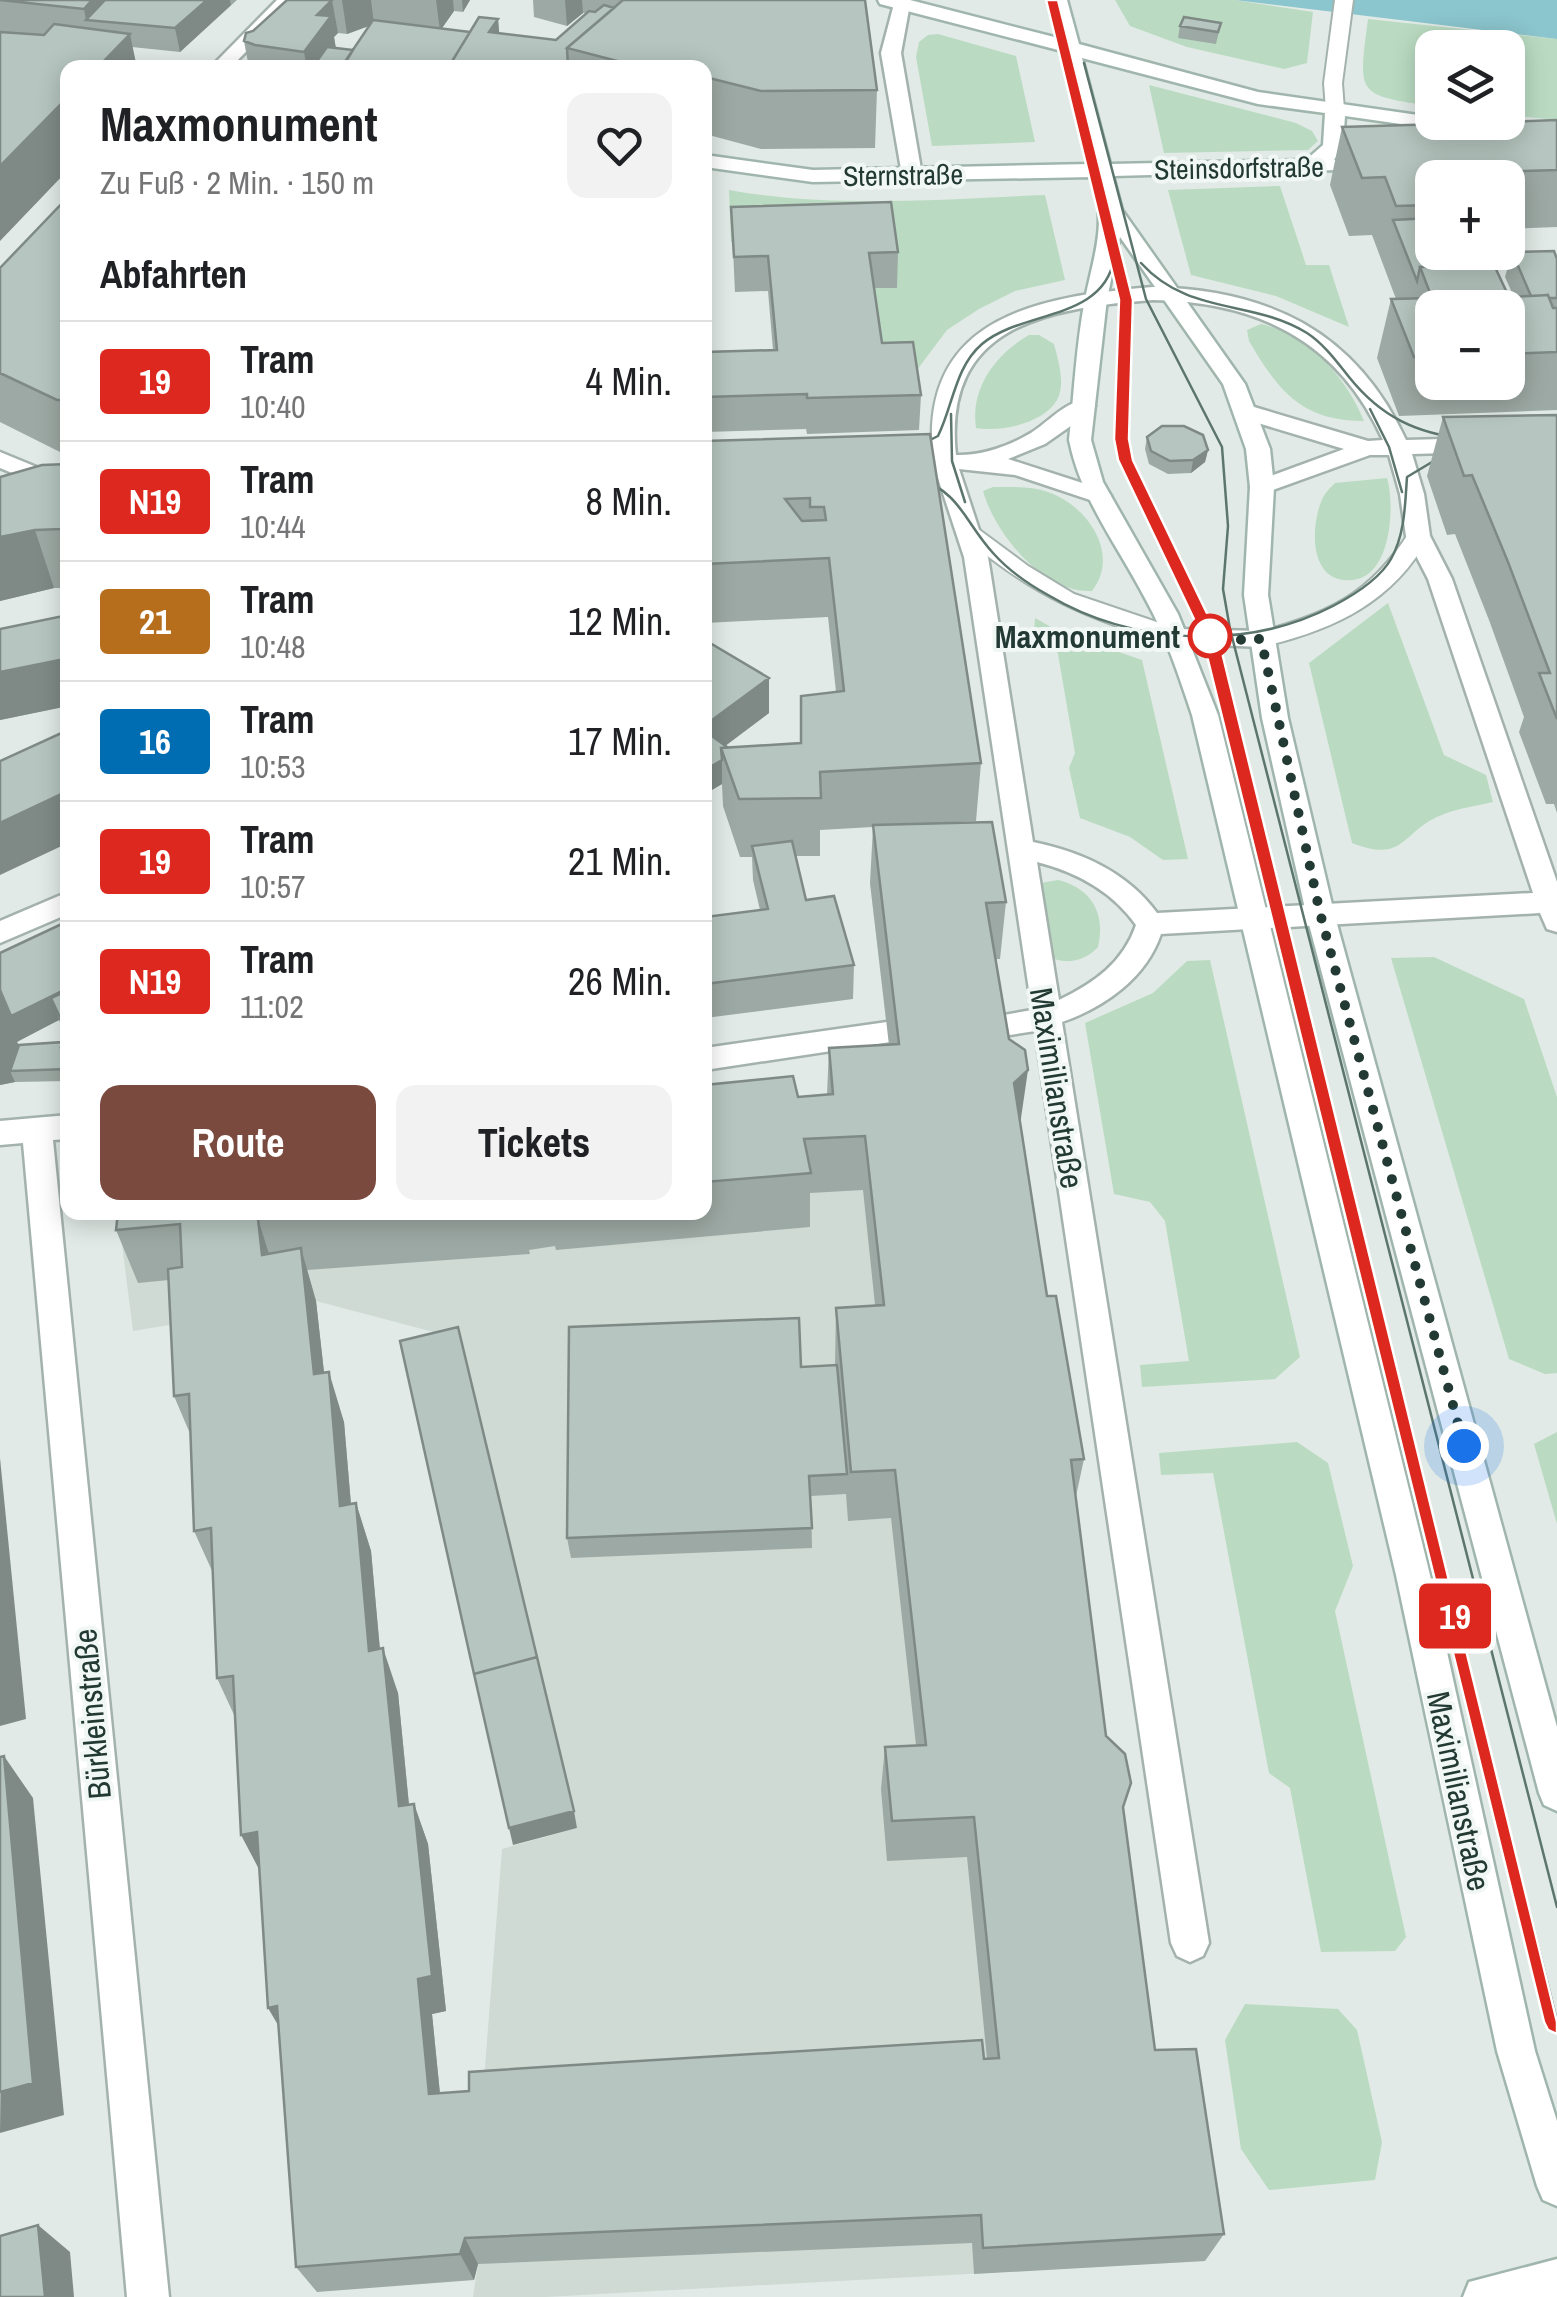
<!DOCTYPE html>
<html lang="de">
<head>
<meta charset="utf-8">
<style>
	:root { --surface:#fff; --page:#f2f2f2; --text:#202124; --muted:#757577; --line:#e0e0e0; --accent:#7b4a3f }
	body { margin:0; font-family:"Archivo Narrow",sans-serif; background:var(--page); color:var(--text); height:100vh; display:flex; flex-direction:column; font-size:38px; white-space:nowrap }
	* { box-sizing:border-box; margin:0 }
	p { font-size:32px; color:var(--muted) }
	.icon { flex:none; width:55px; height:55px; fill:none; stroke:currentColor; stroke-width:2; stroke-linecap:round; stroke-linejoin:round }
	.map { position:relative; flex:1; overflow:hidden }
	.details { position:absolute; left:60px; top:60px; width:652px; height:1160px; display:flex; flex-direction:column; background:var(--surface); border-radius:20px; box-shadow:0 5px 25px #0003 }
	.details>* { flex:none }
	.badge { padding:0 20px; border-radius:8px; font-size:35px; line-height:65px }
	.buttons { position:absolute; left:1415px; top:30px; display:grid; gap:20px }
	.buttons a { display:grid; place-items:center; width:110px; height:110px; border-radius:20px; background:var(--surface); box-shadow:0 5px 25px #0003; font-size:50px }
	.you { position:absolute; width:50px; height:50px; margin:-25px; border:8px solid #fff; border-radius:50%; background:#1a73e8; box-shadow:0 0 0 15px #1a73e833 }
	.map>.badge { position:absolute; translate:-50% -50%; box-shadow:0 0 0 5px #fff }
	h2 { padding:0 40px; font-size:38px; line-height:90px }
	.round { display:grid; place-items:center; flex:none; width:105px; height:105px; border-radius:20px; background:var(--page) }
	.head { display:flex; align-items:center; justify-content:space-between; height:170px; padding:0 40px }
	h1 { font-size:48px; font-weight:700; line-height:75px }
	.cta { display:flex; gap:20px; margin-top:auto; padding:20px 40px }
	.cta a { flex:1; height:115px; border-radius:20px; background:var(--accent); color:#fff; font-size:40px; font-weight:700; line-height:115px; text-align:center }
	.cta a+a { background:var(--page); color:var(--text) }
	ul { padding:0; list-style:none }
	li { display:flex; align-items:center; gap:30px; height:120px; padding:0 40px; border-top:2px solid var(--line) }
	li div { flex:1 }
	li b { display:block; font-size:38px }
	li em { font-style:normal }
	li .badge { min-width:110px; font-weight:700; text-align:center }
	.map>svg:first-child { display:block }
	.built { fill:#cfdad5 }
	.green { fill:#badbc2 }
	.water { fill:#8bc5cd }
	.lines { fill:none; stroke-linecap:round; stroke-linejoin:round }
	.lane-casing { stroke:#a4b2ad; stroke-width:4 }
	.street-casing { stroke:#a4b2ad; stroke-width:5 }
	.secondary-casing { stroke:#a0b6ad; stroke-width:5 }
	.lane { fill:#fff; fill-rule:evenodd }
	.street { fill:#fff; fill-rule:evenodd }
	.secondary { fill:#fff; fill-rule:evenodd }
	.tram { stroke:#5c766e; stroke-width:2.5 }
	.wall { fill:#9da9a4; fill-rule:evenodd }
	.shaded-wall { fill:#7f8a86 }
	.building { fill:#b6c5bf; stroke:#7f8a86; stroke-width:2.5; fill-rule:evenodd }
	.line { fill:#dc281e; stroke:#fff; stroke-width:2.5 }
	.walk { stroke:#223a33; stroke-width:10; stroke-dasharray:0 18 }
	.stop-dot { fill:#fff; stroke:#dc281e; stroke-width:5 }
	.labels { text-anchor:middle; dominant-baseline:central; stroke-width:8; stroke-linejoin:round; paint-order:stroke }
	.far-street-label { font-size:28px; fill:#223a33; stroke:#f1f7f4 }
	.stop-label { font-size:32px; font-weight:bold; fill:#223a33; stroke:#f1f7f4; text-anchor:end }
	.street-label { font-size:32px; fill:#223a33; stroke:#f1f7f4 }
</style>
</head>
<body>
<div class="map">
<svg width="1557" height="2297" viewBox="0 0 1557 2297">
	<rect width="100%" height="100%" fill="#e1eae6"/>
	<path class="built" d="M986 879 1000 959 981 960 1139 2082 1205 2261 545 2297H473L478 2264 482 2105 502 1849 577 1828 460 1339 316 1301 133 1331 118 1213 705 1212 895 1099 870 883Z"/>
	<path class="green" d="M1115 0H1235L1313 12 1307 63 1284 69 1187 47 1130 26Z
		M1368 19 1557 39V120L1508 115V48H1432V106C1356 95 1358 95 1368 19Z
		M938 34 1016 56 1035 142 932 146 916 57 919 42 928 35Z
		M1149 85 1296 123 1312 131 1318 141 1308 150 1164 153Z
		M1280 186 1306 265H1329L1349 327 1276 296 1191 275 1168 190Z
		M729 190C834 209 939 199 1045 195L1065 280 1015 291 979 309 947 330 911 378 881 379 868 288 889 237 731 242Z
		M1261 324C1308 334 1346 377 1364 421 1302 421 1279 392 1249 341L1247 330Z
		M1029 335H1039L1054 344C1058 360 1066 384 1057 400 1043 424 1000 432 976 428 970 388 996 354 1029 335Z
		M1387 478C1395 504 1392 576 1353 580 1310 585 1310 530 1321 502 1323 495 1330 488 1335 483Z
		M993 487C1011 487 1031 486 1048 492 1087 505 1121 554 1092 591 1044 594 995 534 983 491Z
		M1388 603 1444 755 1486 775 1493 802C1475 806 1454 809 1437 817 1401 834 1404 863 1352 843L1309 663Z
		M1035 618 1058 631 1142 660 1188 859 1163 860 1130 837 1080 818 1069 768 1075 753 1058 654 1050 641 1034 632Z
		M1058 880C1091 888 1106 913 1098 947 1087 960 1063 967 1048 955L1039 890 1041 883Z
		M1434 957 1524 999 1557 1097V1373L1545 1374 1509 1359 1391 958Z
		M1210 960 1300 1357 1275 1379 1142 1387 1140 1365 1189 1361 1165 1221 1150 1202 1114 1194 1085 1023 1153 993 1187 961Z
		M1557 1432V1524L1534 1444Z
		M1297 1442 1328 1463 1353 1566 1335 1611 1406 1937 1395 1951 1321 1952 1290 1788 1269 1773 1213 1473 1161 1475 1159 1453Z
		M1245 2004 1338 2009 1357 2030 1382 2142 1375 2180 1269 2190 1241 2149 1225 2040Z"/>
	<path class="water" d="M1235 0H1557V39Z"/>
	<g class="lines">
		<g class="lane-casing">
			<path id="lane" d="M1335 0H1353L1342 83 1344 110 1335 115 1326 110 1324 83Z
				M970 523 1028 566 1074 594 1186 632 1189 637 1178 645C1090 621 1031 595 962 535L959 530Z
				M1418 529 1429 536C1393 603 1333 630 1261 647L1253 644 1250 639 1253 634C1326 614 1369 597 1410 531Z"/>
		</g>
		<g class="street-casing">
			<path id="street" d="M277 0H297L230 68H210Z
				M895 0H908L910 4 901 53 922 175 912 181 902 175 881 53Z
				M1153 287C1269 290 1355 331 1406 440L1557 436V450L1412 454 1424 494 1430 536 1452 579 1557 882V932L1547 929 1540 913 1161 934C1146 978 1105 1007 1062 1022L1209 1943 1203 1956 1190 1962 1177 1956 1171 1943 1035 1031 991 1038 981 1035 977 1027 981 1019 1032 1010 964 557 935 469 920 467 916 462 920 457 933 455C920 315 1043 296 1153 287ZM1153 300C1258 302 1338 340 1383 440L1368 441 1254 407H1238L1235 412 1238 417 1344 449 1254 482 1250 487 1262 494 1370 455H1389L1400 494 1406 536 1428 579 1533 893 1157 913C1127 872 1082 852 1033 842L988 557 959 469 1015 475 1099 503 1111 496 1107 491 1008 459 1045 444 1092 411 1095 406 1092 401C1070 396 1049 422 1031 433 1009 446 981 456 956 455 942 324 1049 308 1153 300ZM1037 862C1076 872 1112 891 1136 925 1123 963 1094 983 1059 1000Z
				M0 452 68 480V496L0 468Z
				M1178 629 1261 631 1273 639 1261 647 1169 643 1166 637Z
				M68 892V914L0 943V921Z
				M887 1022 897 1025 901 1033 897 1041 705 1070V1048Z
				M68 1115V1139L53 1140 169 2297H127L23 1143 0 1145V1121Z"/>
		</g>
		<g class="secondary-casing">
			<path id="secondary" d="M878 0H910L1058 38 1049 0H1067L1079 44 1258 92 1432 117V122L1557 127V139L1450 131 1345 116 1343 145 1334 160 1371 159 1381 165 1378 169 1113 176 1122 210 1245 384 1270 449 1274 487 1268 595 1288 718 1334 913 1557 1727V1811L1544 1805 1539 1793 1306 913 1262 718 1244 595 1250 487 1246 449 1223 384 1120 237 1107 299 1091 440 1103 482 1178 614 1218 715 1430 1575 1535 2051 1557 2121V2206L1543 2200 1537 2186 1497 2051 1396 1575 1192 715C1179 676 1166 636 1146 600 1118 546 1081 500 1069 440 1074 394 1076 345 1085 299 1095 251 1106 226 1093 177L813 182 705 167V155L813 170 1090 164 1062 51 880 4ZM1082 58 1258 104 1325 113 1323 145 1306 160 1110 164Z
				M1557 2259V2297H1463L1469 2282Z"/>
		</g>
		<use href="#lane" class="lane"/>
		<use href="#street" class="street"/>
		<use href="#secondary" class="secondary"/>
		<path class="tram" d="M1053 0 1126 300 1122 439 1126 460 1210 636 1557 2021
			M1084 63 1146 299 1222 447 1228 526 1223 589 1230 629 1557 1907
			M1141 263C1189 316 1252 299 1307 333 1324 344 1337 362 1349 377 1381 417 1417 434 1467 439
			M1370 409 1389 447 1402 492
			M951 414 952 461 965 502
			M908 451 938 436C953 406 955 367 982 344 1022 310 1103 321 1114 259
			M914 476C962 493 963 520 993 553 1009 571 1028 584 1048 595 1132 645 1246 651 1333 606 1354 595 1379 580 1391 559 1405 534 1405 505 1407 477L1437 459 1459 453"/>
	</g>
	<path class="wall" d="M0 0H237L180 52 132 47 137 68H68L0 241Z
		M287 0H470L463 12 454 11 442 28 470 32 498 19 499 33 556 40 586 13H583L567 26 534 17 533 0H865L877 90 875 148 761 149 705 134V68H249L244 41ZM369 26 353 50 336 48 334 37 338 33 347 34Z
		M1221 23 1216 44 1178 38 1180 26Z
		M1557 120V227L1508 229V178H1432V252L1484 265 1509 297H1514L1505 277 1512 252 1557 259V410L1399 416 1377 358 1391 299H1396L1372 235 1349 236 1330 185 1342 127ZM1432 308H1508V382H1432Z
		M68 197V456L0 422V268Z
		M731 207 898 252 897 288H874L882 343 921 395 919 430 807 434 806 429 705 432V352L773 350 768 291 735 292Z
		M1557 415V813L1554 804H1546L1519 732 1524 717 1489 620 1455 534 1447 535 1427 476 1443 417Z
		M930 434 981 763 976 821 936 823 1006 902 1000 959H995L1047 1296 1084 1459 1076 1496 1106 1736 1123 1809 1155 2050 1224 2234 1205 2261 974 2274 972 2243 478 2264 474 2280 317 2292 296 2267 278 2024 259 1869 235 1717 217 1678 213 1573 194 1531 191 1436 174 1396 169 1280 138 1283 116 1230 118 1212H705V1085L798 1097 827 1095 829 1048 889 1045 870 883 873 827 820 830V856H796L806 900 854 965 853 999 705 1018V917L760 910 753 880 752 857H740L723 806 722 784 705 794V640L769 713 725 746 727 747 800 743 801 696 836 692 828 617 705 623V441ZM863 1190 875 1305 836 1308 835 1365 801 1367 567 1538 571 1558 812 1548 811 1496 846 1494 848 1521 891 1518 916 1745 885 1747 881 1789 887 1861 967 1857 987 2059 440 2093 432 2014 446 2011 428 1844 414 1804H409L398 1693 380 1649 371 1551 356 1503 351 1504 344 1422 324 1373 316 1301 307 1270 530 1254 529 1250 555 1246 556 1250 810 1227V1193Z
		M1147 437 1208 450 1205 462 1191 473 1168 474 1149 464 1145 449Z
		M68 464V588H54L0 601V477Z
		M68 615V706L0 720V629Z
		M68 921V1081L15 1082 0 1085V953ZM59 1020 66 1036 64 1042 19 1045 17 1042 20 1039Z"/>
	<path class="shaded-wall" d="M92 0H126L86 20 84 9Z
		M207 0H230L231 5 180 52 175 28Z
		M332 0 338 33 334 37 336 50 324 68H307L304 52 317 15Z
		M342 0H371L374 24 347 34Z
		M436 0H453L454 11 440 31Z
		M462 0H470L463 12Z
		M565 0H582L583 13 567 26Z
		M498 19 501 53 489 32Z
		M130 34 137 68H97Z
		M68 97V170L0 241V166Z
		M1208 450 1205 462 1191 473 1193 460Z
		M62 523 68 541V550L61 529Z
		M35 530 54 588 0 601V537Z
		M59 660 68 685V706L0 720V672Z
		M769 678V713L709 758 708 723Z
		M722 760V784L705 794V770Z
		M68 791V843L0 875V823Z
		M68 988 51 998 59 1020 17 1042 24 1056 10 1071 15 1082 0 1085V990Z
		M1028 1070 1020 1125 1014 1083Z
		M258 1219 275 1273 262 1255Z
		M301 1248 316 1301 330 1425 314 1374Z
		M329 1372 344 1422 355 1553 340 1506Z
		M0 1458 26 1719 0 1726Z
		M356 1503 371 1551 384 1696 369 1651Z
		M383 1648 398 1693 413 1847 399 1806Z
		M4 1756 33 1798 64 2115 0 2133Z
		M414 1804 428 1844 446 2011 432 2014 443 2125 429 2094 418 1979Z
		M574 1811 577 1828 513 1845 509 1828Z
		M257 1832 262 1875 241 1835Z
		M277 2006 288 2042 268 2008Z
		M38 2225 70 2252 74 2297H45Z
		M465 2238 478 2264 474 2280 460 2254Z"/>
	<path class="building" d="M0 0H92L84 9Z
		M105 0H207L175 28 86 20Z
		M287 0H332L317 15 331 16 304 52 255 45 244 41 246 33 253 31Z
		M623 0H865L877 90 761 91 705 77V68H644L567 48Z
		M604 5 614 8 567 48 568 68H448L479 17 498 19 489 32 556 40 589 11 595 12Z
		M1184 17 1221 23 1218 32 1180 26Z
		M373 20 470 32 448 68 342 66Z
		M54 24 130 34 97 68H68V97L0 166V32L44 35Z
		M327 47 353 50 342 68H312Z
		M1557 120V170L1453 173 1455 178H1432V205L1396 206 1385 177 1362 178 1342 127 1508 122Z
		M68 197V400H57L0 373V268Z
		M891 202 898 252 869 253 882 343 913 342 921 395 807 398V394L705 397V352L777 350 768 256 734 257 731 207Z
		M1432 218V252H1478L1484 265 1420 267 1417 281 1393 220Z
		M1554 251 1557 259V298H1549L1548 295 1531 296 1512 252Z
		M1494 265 1509 297 1548 295 1553 308H1557V352L1508 354V308H1432V357H1414L1391 299 1432 298 1420 267Z
		M1557 415V719L1539 673H1550L1508 562 1472 475 1464 476 1443 417Z
		M1162 426H1184L1203 435 1208 450 1193 460 1170 461 1151 451 1147 437Z
		M930 434 981 763 820 772 821 798 739 799 721 748 801 743V696L844 691 829 558 705 564V441ZM810 498V507H824L826 520 802 521 785 499Z
		M68 464V523H62L61 529 35 530 0 537V477L42 465Z
		M68 615V670L59 660 0 672V629Z
		M705 640 769 678 708 723 705 721Z
		M68 730V791L0 823V761Z
		M705 731 727 747 721 748 722 760 705 770Z
		M992 822 1006 902 986 903 1009 1039 1025 1050 1028 1070 1014 1083 1047 1296H1056L1084 1459 1071 1460 1106 1736 1125 1754 1131 1783 1123 1807 1155 2050 1196 2049 1224 2234 983 2248 981 2215 465 2238 460 2254 296 2267 277 2006 268 2008 257 1832 241 1835 233 1676 217 1678 211 1528 194 1531 189 1394 174 1396 168 1269 182 1267 180 1224 116 1230 118 1212H357L258 1219 262 1255 301 1248 314 1374 329 1372 340 1506 356 1503 369 1651 383 1648 399 1806 414 1804 432 1976 418 1979 429 2094 469 2091V2072L558 2066 982 2040 984 2059 999 2058 974 1817 892 1821 885 1747 926 1745 895 1470 851 1472 836 1308 884 1305 865 1136 804 1139 811 1173 705 1182V1085L793 1076 798 1097 833 1094 829 1048 899 1044 873 825Z
		M792 841 806 900 834 896 854 965 705 984V917L768 909 752 846Z
		M68 921V988L11 1016 0 990V953Z
		M68 990V1047H61L67 1033 51 998Z
		M64 1042 61 1047 68 1063V1069L10 1071 19 1045Z
		M799 1318 801 1367 837 1365 847 1474 809 1476 812 1528 567 1538 569 1327Z
		M458 1327 537 1657 474 1674 400 1341Z
		M537 1657 574 1811 509 1828 474 1674Z
		M4 1756 33 2083 0 2092V1757Z
		M38 2225 45 2297H0V2236Z"/>
	<path class="line" d="M1046 0H1058L1133 300 1129 439 1133 460 1218 636 1557 2022V2034L1548 2030 1544 2022 1202 636 1118 460 1114 439 1119 300Z"/>
	<g class="lines">
		<path class="walk" d="M1210 636V641L1261 639 1320 913 1464 1446"/>
	</g>
	<circle class="stop-dot" cx="1210" cy="636" r="20"/>
	<g class="labels">
		<g class="far-street-label">
			<text transform="translate(1239 168) rotate(-1)">Steinsdorfstraße</text>
			<text transform="translate(903 175) rotate(-1)">Sternstraße</text>
		</g>
		<g class="stop-label">
			<text x="1180" y="636">Maxmonument</text>
		</g>
		<g class="street-label">
			<text transform="translate(1057 1088) rotate(81)">Maximilianstraße</text>
			<text transform="translate(92 1714) rotate(-95)">Bürkleinstraße</text>
			<text transform="translate(1459 1791) rotate(78)">Maximilianstraße</text>
		</g>
	</g>
</svg>
<div class="buttons">
<a><svg class="icon" aria-label="layers" viewBox="0 0 24 24"><path d="M12 4l9 5-9 5-9-5zM3 14l9 5 9-5"/></svg></a>
<a>+</a>
<a>−</a>
</div>
<div class="you" style="left:1464px;top:1446px"></div>
<b class="badge" style="left:1455px;top:1616px;background:#dc281e;color:#fff">19</b>
<section class="details">
<div class="head"><div><h1>Maxmonument</h1><p>Zu Fuß · 2 Min. · 150 m</p></div><a class="round"><svg class="icon" aria-label="heart" viewBox="0 0 24 24"><path d="M12 20l-8-8c-3-5 5-10 8-4 3-6 11-1 8 4z"/></svg></a></div>
<h2>Abfahrten</h2>
<ul>
<li><span class="badge" style="background:#dc281e;color:#fff">19</span><div><b>Tram</b><p>10:40</p></div><em>4 Min.</em></li>
<li><span class="badge" style="background:#dc281e;color:#fff">N19</span><div><b>Tram</b><p>10:44</p></div><em>8 Min.</em></li>
<li><span class="badge" style="background:#b66e1c;color:#fff">21</span><div><b>Tram</b><p>10:48</p></div><em>12 Min.</em></li>
<li><span class="badge" style="background:#006cb2;color:#fff">16</span><div><b>Tram</b><p>10:53</p></div><em>17 Min.</em></li>
<li><span class="badge" style="background:#dc281e;color:#fff">19</span><div><b>Tram</b><p>10:57</p></div><em>21 Min.</em></li>
<li><span class="badge" style="background:#dc281e;color:#fff">N19</span><div><b>Tram</b><p>11:02</p></div><em>26 Min.</em></li>
</ul>
<div class="cta"><a>Route</a><a>Tickets</a></div>
</section>
</div>
</body>
</html>
